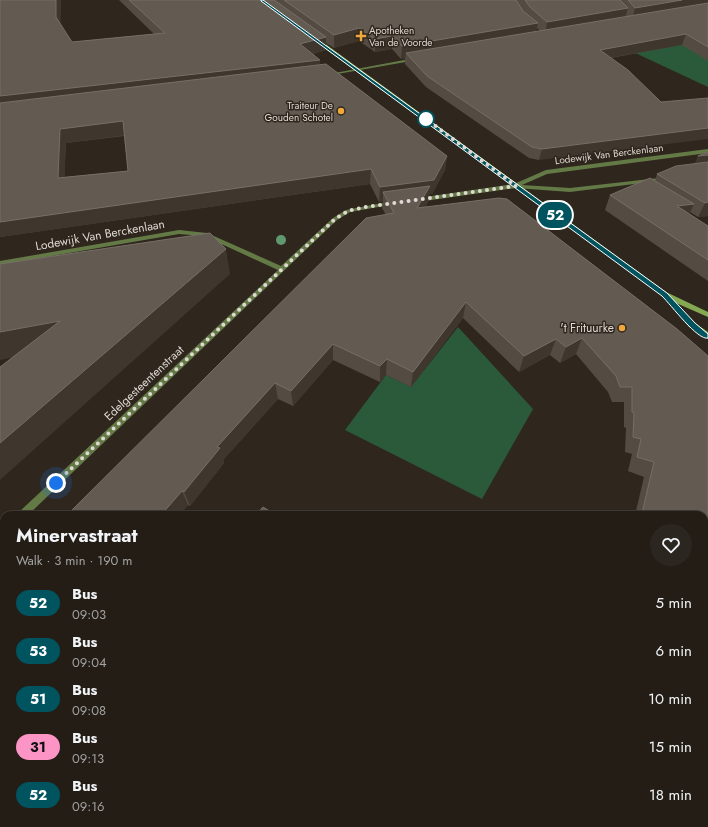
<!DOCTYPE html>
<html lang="en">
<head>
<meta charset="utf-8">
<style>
	:root { --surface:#231d16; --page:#2b261f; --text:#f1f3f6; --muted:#a3a2a1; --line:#403b35 }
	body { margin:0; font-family:Jost,sans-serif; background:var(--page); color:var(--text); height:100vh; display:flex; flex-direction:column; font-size:15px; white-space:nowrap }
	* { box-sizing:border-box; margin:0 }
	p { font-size:13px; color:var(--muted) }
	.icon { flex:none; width:22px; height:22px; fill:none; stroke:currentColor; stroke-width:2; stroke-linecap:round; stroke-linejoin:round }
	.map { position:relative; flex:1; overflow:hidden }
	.drawer { position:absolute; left:0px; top:511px; width:708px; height:316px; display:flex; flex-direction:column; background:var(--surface); border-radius:12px 12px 0 0; box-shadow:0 1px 3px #0004,0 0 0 1px var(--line) }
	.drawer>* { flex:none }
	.badge { padding:0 8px; border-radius:13px; font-size:14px; line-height:26px }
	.you { position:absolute; width:20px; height:20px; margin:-10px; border:3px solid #fff; border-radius:50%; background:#1a73e8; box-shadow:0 0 0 6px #1a73e833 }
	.map>.badge { position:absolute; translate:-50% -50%; box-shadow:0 0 0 2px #fff }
	.round { display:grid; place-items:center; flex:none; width:42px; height:42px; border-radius:21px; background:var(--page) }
	.head { display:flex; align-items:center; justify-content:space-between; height:68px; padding:0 16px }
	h1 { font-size:19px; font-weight:700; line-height:30px }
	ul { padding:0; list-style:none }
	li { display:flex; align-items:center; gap:12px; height:48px; padding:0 16px }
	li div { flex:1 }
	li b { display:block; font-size:15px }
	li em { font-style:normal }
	li .badge { min-width:44px; font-weight:700; text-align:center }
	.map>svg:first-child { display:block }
	.green { fill:#2b5a3b }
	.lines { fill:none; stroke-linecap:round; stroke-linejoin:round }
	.street { fill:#647a46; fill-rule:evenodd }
	.secondary { fill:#85a852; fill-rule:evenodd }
	.tree { fill:#5f996d }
	.wall { fill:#544c42; fill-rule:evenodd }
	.shaded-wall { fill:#3f372d }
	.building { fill:#635b52; stroke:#776f66; fill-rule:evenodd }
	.line { fill:#005460; stroke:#fff }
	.walk { stroke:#dfd9d3; stroke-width:4; stroke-dasharray:0 7.2 }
	.poi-dot { fill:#efa73e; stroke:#2f271e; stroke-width:1.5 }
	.stop-dot { fill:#fff; stroke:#005460; stroke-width:2 }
	.labels { text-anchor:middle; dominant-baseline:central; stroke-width:3; stroke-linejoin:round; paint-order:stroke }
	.far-poi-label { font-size:10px; fill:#dfd9d3; stroke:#2f271e; text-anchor:start }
	.far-street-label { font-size:10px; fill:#dfd9d3; stroke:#2f271e }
	.street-label { font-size:12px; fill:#dfd9d3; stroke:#2f271e }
	.poi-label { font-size:12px; fill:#dfd9d3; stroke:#2f271e; text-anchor:end }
</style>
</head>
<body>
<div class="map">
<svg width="708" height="827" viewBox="0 0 708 827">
	<rect width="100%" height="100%" fill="#2f271e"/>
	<path class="green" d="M708 15V87L599 36Z
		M458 327 533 409 482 499 345 430 386 375 411 387Z"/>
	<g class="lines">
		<path class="street" d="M415 58H417V60L326 76 324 75Z
			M708 149V153L547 174 522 185 570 188 668 177 669 178 666 180 570 192 516 188 418 202 415 200 418 198 514 184 546 170Z
			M393 201 395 202V204L350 212 337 220 28 515H18L19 512 278 270 204 236 179 234 0 265V261L179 230 207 233 281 266 333 218 346 210Z
			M4 528V538L0 540V530Z"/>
		<path class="secondary" d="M316 40H320L666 292 708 312V317L676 303 695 323 708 332V339L689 327 666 300 665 297 316 42Z"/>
	</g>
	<circle class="tree" cx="281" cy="240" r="5"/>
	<path class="wall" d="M0 0H61L60 24 72 42 154 34 119 0H708V61L682 45 611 58 539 160 529 158 426 87 405 64V59H401L392 49 375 52 359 41 334 48 326 43V50L313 54 320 64 447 156 445 170 432 194H429L428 202 425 207 677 329 704 515H635L644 477 628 471 632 454 625 452 626 428 624 427V402H612L608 392 576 354 560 363 550 355 519 372 463 318 411 387 386 375 380 382 333 360 293 406 278 399 223 460 224 463 190 506 188 505 179 515H67L386 215 382 208 383 201 379 202 370 184 0 237ZM537 28 540 31H536ZM124 136 128 171 64 177 66 143Z
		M708 152V216L698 217 690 212 689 214 708 226V281L605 210 610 195 655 181 657 174 695 164 698 156Z
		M554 823H673L672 827H553Z"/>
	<path class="shaded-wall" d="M56 0H61L60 30 56 17Z
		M682 0H708V3L632 20 635 8Z
		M628 8 624 21 545 35 547 22Z
		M538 23 535 36 406 53 405 59H401L402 46Z
		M359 28V41L334 48V35Z
		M686 34 682 45 597 60 600 50Z
		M392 36V49L375 52V39Z
		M326 37V50L301 58 300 44Z
		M320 60 321 73 0 110V96Z
		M123 121 127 135 66 143 64 192 58 178 60 129Z
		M708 128V139L539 160 542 149Z
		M708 155V169L692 171 698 156Z
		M447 156 445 170 432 194H429L428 202 416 225 383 192V201L379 202 380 187Z
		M371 169 370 184 0 237V222Z
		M708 202V216L698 217 705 203Z
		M694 204 687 219 677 206Z
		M226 249 230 274 0 480V443Z
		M466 302 463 318 411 387 413 372Z
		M60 321 71 345 0 360V332Z
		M582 338 576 354 560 363 566 347Z
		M556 339 550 355 519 372 524 356Z
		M333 344V360L293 406 291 391Z
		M387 359 386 375 380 382V366Z
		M275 383 278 399 223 460 224 463 190 506 184 492 217 447Z
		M182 491 188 505 179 515H161Z
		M0 697 4 701 0 705Z
		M96 823H102L107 827H101Z"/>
	<path class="building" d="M0 0H56V17L72 42 165 33 129 0H274L326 37 300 44 320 60 0 96Z
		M284 0H516L523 11 538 23 402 46 392 36 375 39 359 28 334 35Z
		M525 0H620L628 8 547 22 530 7Z
		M628 0H682L635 8Z
		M708 3V47L686 34 600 50 628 70 661 102 708 98V128L542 149 532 147 427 76 406 53Z
		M326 64 447 156 434 180 380 187 371 169 0 222V103ZM123 121 128 171 58 178 60 129Z
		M708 152V155L698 156Z
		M708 162V202L705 203 657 174 676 166Z
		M650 178 694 204 677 206 708 226V260L610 195Z
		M430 186 417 208 499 198 507 199 677 329 707 355 708 357V712L704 758V515H647L642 513 654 462 637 457 641 439 633 437 634 413 632 412V387H620L616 376 582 338 566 347 556 339 524 356 466 302 413 372 387 359 380 366 333 344 291 391 275 383 217 447 220 448 184 492 182 491 161 515H67L366 218 394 213 383 192Z
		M210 233 226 249 0 443V367L60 321 0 332V264Z
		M263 507 276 515H256Z
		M4 578V701L0 698V582Z
		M4 755V823H96L101 827H0V759Z
		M194 823H291L296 827H198V826Z
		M345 823H423L429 827H343Z
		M562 823H673L672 827H560Z"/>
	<path class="line" d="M261 1V0H263L667 293 695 323 708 334V338C698 341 671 305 662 296Z"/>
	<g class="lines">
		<path class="walk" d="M56 483 335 219 348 211 365 207 516 186 426 119"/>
	</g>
	<g class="poi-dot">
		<path d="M359 30h4v4h4v4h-4v4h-4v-4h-4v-4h4z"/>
		<circle cx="341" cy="111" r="4"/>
		<circle cx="622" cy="328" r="4"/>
	</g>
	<circle class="stop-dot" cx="426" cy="119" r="8"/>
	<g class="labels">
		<g class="far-poi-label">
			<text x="369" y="30">Apotheken<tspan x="369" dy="12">Van de Voorde</tspan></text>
			<text x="333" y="105" text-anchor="end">Traiteur De<tspan x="333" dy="12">Gouden Schotel</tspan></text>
		</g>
		<g class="far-street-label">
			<text transform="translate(609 154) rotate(-7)">Lodewijk Van Berckenlaan</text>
		</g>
		<g class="street-label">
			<text transform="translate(100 235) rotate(-10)">Lodewijk Van Berckenlaan</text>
			<text transform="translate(144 383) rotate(-43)">Edelgesteentenstraat</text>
		</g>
		<g class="poi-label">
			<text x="614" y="328">'t Frituurke</text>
		</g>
	</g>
</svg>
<div class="you" style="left:56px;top:483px"></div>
<b class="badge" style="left:555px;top:215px;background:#005460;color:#fff">52</b>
<section class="drawer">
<div class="head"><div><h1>Minervastraat</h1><p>Walk · 3 min · 190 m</p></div><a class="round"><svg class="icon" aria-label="heart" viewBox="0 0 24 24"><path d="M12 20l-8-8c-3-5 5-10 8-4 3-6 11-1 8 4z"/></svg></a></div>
<ul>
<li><span class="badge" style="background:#005460;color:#fff">52</span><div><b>Bus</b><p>09:03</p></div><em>5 min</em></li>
<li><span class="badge" style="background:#005460;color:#fff">53</span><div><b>Bus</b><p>09:04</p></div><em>6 min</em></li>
<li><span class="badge" style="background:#005460;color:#fff">51</span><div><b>Bus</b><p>09:08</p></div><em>10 min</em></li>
<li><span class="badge" style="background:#fc95c5;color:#111">31</span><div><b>Bus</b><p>09:13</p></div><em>15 min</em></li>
<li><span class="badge" style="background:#005460;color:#fff">52</span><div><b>Bus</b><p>09:16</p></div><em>18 min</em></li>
</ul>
</section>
</div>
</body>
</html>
